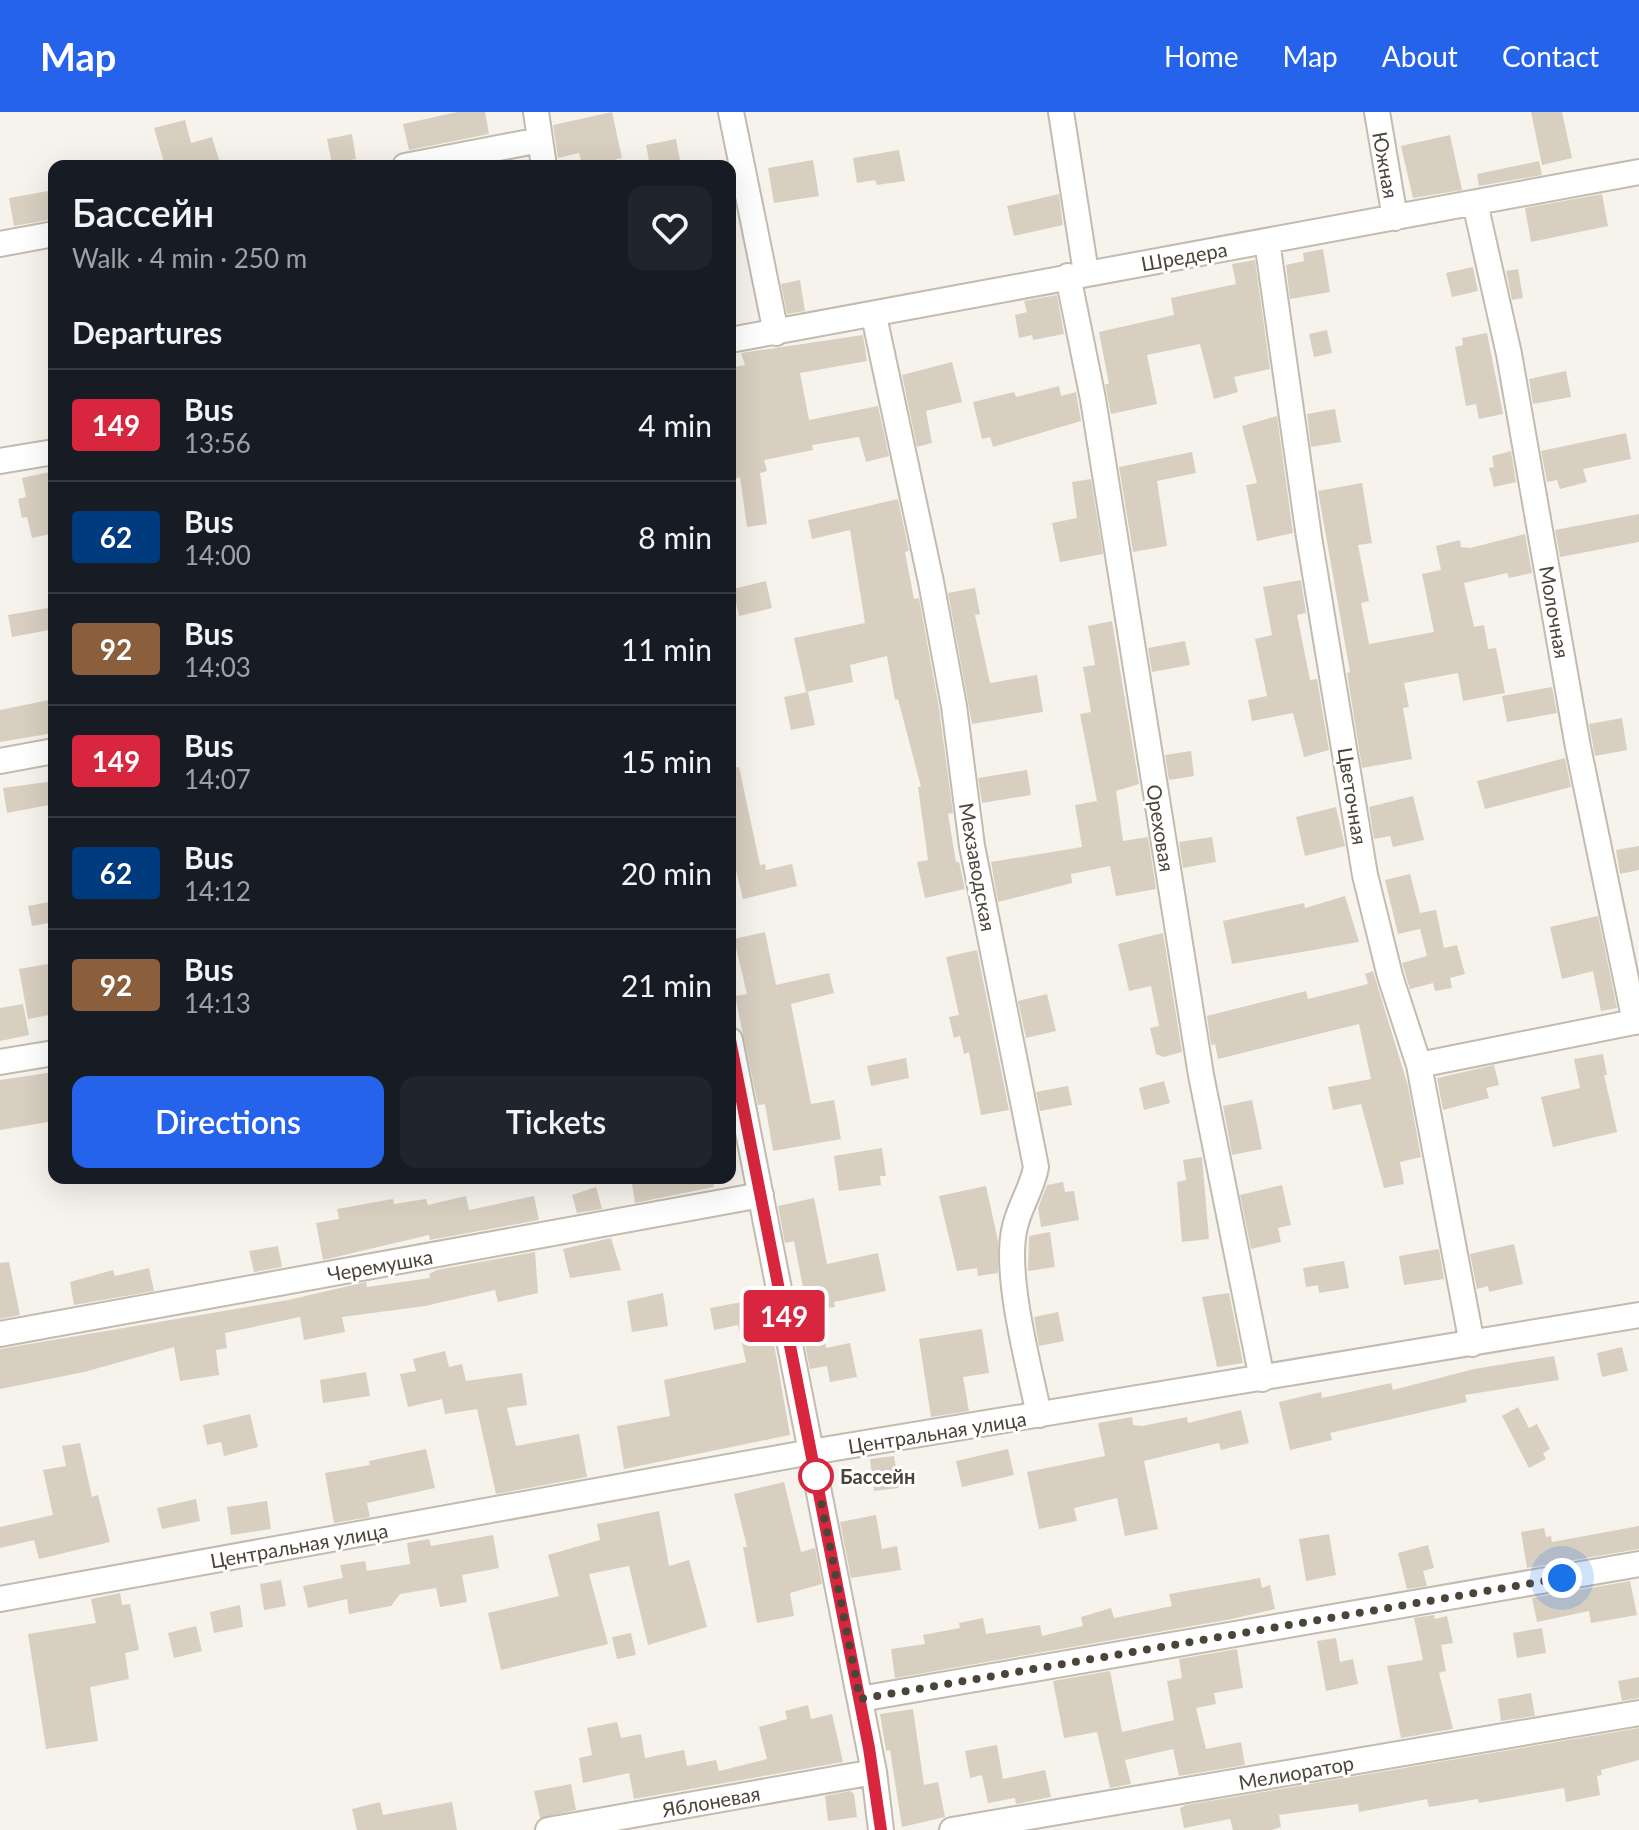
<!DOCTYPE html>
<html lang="en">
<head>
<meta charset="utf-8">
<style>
	:root { --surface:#171b24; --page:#20242c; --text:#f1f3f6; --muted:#9ea1a6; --line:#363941; --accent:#2563eb }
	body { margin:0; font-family:Lato,sans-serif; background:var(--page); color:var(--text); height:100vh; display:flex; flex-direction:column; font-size:30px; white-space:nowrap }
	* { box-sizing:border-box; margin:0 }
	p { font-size:26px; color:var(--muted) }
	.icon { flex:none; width:44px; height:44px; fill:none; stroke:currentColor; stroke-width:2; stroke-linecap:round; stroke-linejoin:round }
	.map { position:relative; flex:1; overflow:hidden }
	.drawer { position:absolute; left:48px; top:48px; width:688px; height:1024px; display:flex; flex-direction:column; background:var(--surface); border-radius:16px; box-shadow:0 8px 32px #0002 }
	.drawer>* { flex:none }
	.badge { padding:0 16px; border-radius:6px; font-size:28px; line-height:52px }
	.you { position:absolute; width:40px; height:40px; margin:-20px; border:6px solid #fff; border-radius:50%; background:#1a73e8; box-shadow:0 0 0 12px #1a73e833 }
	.map>.badge { position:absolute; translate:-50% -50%; box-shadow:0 0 0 4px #fff }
	h2 { padding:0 24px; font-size:30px; line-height:72px }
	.round { display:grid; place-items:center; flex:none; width:84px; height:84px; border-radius:16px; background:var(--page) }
	.headline { display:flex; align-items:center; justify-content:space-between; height:136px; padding:0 24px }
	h1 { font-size:38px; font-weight:600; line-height:60px }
	.primary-button { display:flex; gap:16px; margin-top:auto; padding:16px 24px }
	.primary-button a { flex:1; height:92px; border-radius:16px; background:var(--accent); color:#fff; font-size:32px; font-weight:600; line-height:92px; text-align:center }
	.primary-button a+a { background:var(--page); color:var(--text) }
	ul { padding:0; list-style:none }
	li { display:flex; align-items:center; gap:24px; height:112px; padding:0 24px; border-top:2px solid var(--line) }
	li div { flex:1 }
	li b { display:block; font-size:30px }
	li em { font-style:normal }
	li .badge { min-width:88px; font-weight:700; text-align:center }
	header { display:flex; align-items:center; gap:48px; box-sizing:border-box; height:112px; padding:0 40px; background:var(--accent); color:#fff }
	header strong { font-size:38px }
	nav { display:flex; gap:44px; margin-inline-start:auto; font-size:28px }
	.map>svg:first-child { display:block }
	.building { fill:#d8cfc1 }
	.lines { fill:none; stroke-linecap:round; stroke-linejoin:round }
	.minor-casing { stroke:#c2bbae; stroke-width:28 }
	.minor { stroke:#fff; stroke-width:24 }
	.line-casing { stroke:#fff; stroke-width:18 }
	.line { stroke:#d7263d; stroke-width:12 }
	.walk { stroke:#4b4439; stroke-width:8; stroke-dasharray:0 14.4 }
	.stop-dot { fill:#fff; stroke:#d7263d; stroke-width:4 }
	.labels { text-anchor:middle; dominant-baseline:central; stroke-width:6; stroke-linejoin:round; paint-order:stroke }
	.street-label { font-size:20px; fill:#4b4439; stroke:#fff }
	.stop-label { font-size:20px; font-weight:bold; fill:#4b4439; stroke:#fff; text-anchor:start }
</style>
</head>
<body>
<header>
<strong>Map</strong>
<nav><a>Home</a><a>Map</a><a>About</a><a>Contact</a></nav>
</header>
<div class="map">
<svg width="1639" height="1718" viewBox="0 0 1639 1718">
	<rect width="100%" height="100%" fill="#f6f3ec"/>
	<path class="building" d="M457 0H485L489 22 409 38 403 12Z
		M612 0 622 46 589 54H582L579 41 558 46 553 13Z
		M1531 0H1562L1572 46 1542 53Z
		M185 8 191 31 212 25 221 54H165L154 16Z
		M352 22 356 47 332 52 327 27Z
		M1450 23 1462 78 1413 86 1401 34Z
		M676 27 681 54H650L646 33Z
		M899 38 905 69 877 73 875 68 857 71 853 46Z
		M813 48 819 84 774 91 768 56Z
		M1539 49 1542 63 1479 74 1477 62Z
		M54 78V107L14 114 9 86Z
		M1059 82 1063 113 1014 124 1007 94Z
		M1602 82 1608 114 1531 130 1525 96Z
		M1323 137 1330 180 1290 187 1286 153 1304 149 1303 141Z
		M1255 148 1270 257 1234 265 1238 280 1214 287 1200 232 1147 243 1157 292 1111 302 1105 272H1109L1099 220 1174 203 1171 186 1236 172 1232 152Z
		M1473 155 1478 179 1452 185 1446 161Z
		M1518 157 1523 186 1512 188 1506 159Z
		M800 168 805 199 787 202 781 172Z
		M1057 183 1064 222 1033 228 1032 223 1019 226 1015 203 1027 200 1024 189Z
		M1327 218 1332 241 1314 245 1309 222Z
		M1487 221 1503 302 1479 307 1476 292 1466 294 1455 235 1463 233 1462 226Z
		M863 223 867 249 800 261 809 308 878 294 889 344 866 350 859 325 812 333 813 338 764 348 767 359 760 361 767 412 747 415 740 365 730 368V256L745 253 741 241Z
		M952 250 962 290 926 299 932 331 917 335 902 263Z
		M1566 259 1571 285 1533 292 1529 267Z
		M1059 274 1061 284 1076 280 1081 309 993 335 990 325 982 327 973 290 1014 280 1016 285Z
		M1335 297 1341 330 1311 335 1307 302Z
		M1277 304 1293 421 1257 429 1246 373 1257 371 1242 314Z
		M1626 321 1631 347 1583 357 1587 370 1560 377 1557 368 1547 370 1541 339Z
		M1511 339 1516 370 1494 375 1489 356 1494 355 1492 344Z
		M1192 340 1196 361 1157 369 1167 434 1133 440 1119 355Z
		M54 359V421L32 426 27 405 22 406 18 387 26 385 22 366Z
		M1091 367 1103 442 1060 450 1052 411 1077 406 1072 370Z
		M1362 371 1372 431 1358 433 1369 489 1361 491 1369 532 1434 520 1422 462 1441 458 1436 434 1460 428 1461 435 1470 436 1525 422 1532 461 1509 466 1507 461 1464 471 1474 515 1484 513 1488 537 1496 536 1505 581 1463 589 1458 561 1404 571 1409 595 1403 596 1412 647 1362 656 1347 561 1350 560 1318 379Z
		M898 387 909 439 905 440 914 487 919 486 939 596 953 701 948 702 956 750H959L965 777 925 786 917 750 928 748 918 675H921L898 587 895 588 887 544 850 553 853 570 806 580 794 526 865 511 850 418 812 427 808 408Z
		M1639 402V430L1560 445 1555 418Z
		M1301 468 1306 501 1297 503 1310 568 1317 567 1329 638 1304 645 1293 601 1252 609 1248 588 1267 584 1255 527 1272 523 1263 475Z
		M766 469 772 496 739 504 733 477Z
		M975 476 980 502 975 503 990 571 1037 563 1043 600 972 612 948 481Z
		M54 495V517L12 525 8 503Z
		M1112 509 1139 672 1116 679 1123 729 1148 725 1156 777 1116 784 1110 754 1071 762 1072 771 998 790 991 750 1082 735 1075 693 1097 689 1080 602 1091 600 1083 555 1095 553 1088 514Z
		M1185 529 1190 553 1152 560 1148 536Z
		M1552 575 1557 601 1507 610 1502 584Z
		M808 580 815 613 791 618 784 585Z
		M54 587V621L0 630V598Z
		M1622 606 1627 638 1595 644 1589 612Z
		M1191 639 1194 664 1169 668 1165 643Z
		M1565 646 1571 675 1485 697 1477 669Z
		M739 655 760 753 765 752 766 758 792 752 797 774 743 787 730 733V656Z
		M1027 658 1031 683 982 691 978 666Z
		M54 669V692L7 701 3 676Z
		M1413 684 1424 728 1393 735 1390 724 1374 727 1369 695Z
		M1336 695 1345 734 1305 744 1296 705Z
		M1212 725 1216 750 1183 756 1179 730Z
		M1639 734V758L1620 762 1616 738Z
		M1410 762 1420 801 1436 798 1444 836 1457 833 1465 862 1450 866 1452 876 1435 879 1433 871 1410 877 1402 851 1427 844 1420 817 1398 822 1385 768Z
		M1345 784 1359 830 1232 852 1223 809 1304 791 1305 796Z
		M54 789V810L32 814 28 794Z
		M1598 804 1617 896 1601 899 1593 859 1562 867 1550 815Z
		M765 820 776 873 829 861 834 881 791 892 811 992 834 988 841 1027 773 1039 765 992 758 993 735 884 747 882 734 827Z
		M1163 821 1182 940 1164 945 1156 942 1150 916 1159 914 1151 874 1129 879 1118 832Z
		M977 838 1009 998 981 1003 969 940 964 942 960 924 954 926 949 905 959 903 946 845Z
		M54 851V902L28 907 19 857Z
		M1373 859 1408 974 1421 1045 1400 1050 1404 1072 1384 1076 1361 992 1333 998 1328 975 1371 967 1359 912 1218 947 1215 932 1211 933 1207 904 1306 879 1308 887 1368 872 1365 862Z
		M1047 882 1056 919 1026 926 1018 889Z
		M23 892 29 923 0 929V896Z
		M1603 942 1607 963H1604L1617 1020 1553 1035 1541 985 1580 976 1574 947Z
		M906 946 909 966 871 974 867 954Z
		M1494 953 1499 973 1486 976 1489 986 1443 998 1437 966Z
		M54 960V1009L0 1018V968Z
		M1164 969 1170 991 1144 998 1139 976Z
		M1068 974 1072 993 1040 999 1036 980Z
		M1252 988 1262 1037 1232 1043 1223 994Z
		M882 1036 886 1064H880L881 1073 839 1079 834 1044Z
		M1202 1045 1209 1127 1182 1130 1177 1070 1186 1068 1183 1048Z
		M631 1066H713L714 1075 635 1091Z
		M1063 1070 1065 1080 1074 1079 1079 1108 1041 1115 1038 1096 1047 1073Z
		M1282 1073 1291 1113 1278 1116 1281 1130 1251 1137 1240 1083Z
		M986 1074 998 1129V1161L978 1164 977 1156 957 1159 939 1084Z
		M596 1075 602 1097 577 1101 572 1083Z
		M466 1084 469 1098 534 1084 539 1108 430 1128 429 1123 323 1148 316 1111 339 1107 337 1097 393 1087 394 1092 426 1087 428 1093Z
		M814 1086 827 1152 878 1141 886 1179 834 1190 835 1195 821 1197 826 1236 850 1231 857 1265 830 1270 827 1254 810 1257 796 1187 805 1186 794 1129 785 1131 778 1094Z
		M1050 1120 1055 1155 1028 1159 1029 1124Z
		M611 1126 621 1158 570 1166 563 1137Z
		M1514 1132 1523 1172 1489 1180 1488 1174 1477 1177 1470 1142Z
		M278 1134 282 1155 254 1160 249 1139Z
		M1439 1137 1444 1167 1404 1173 1399 1144Z
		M535 1140 538 1181 498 1190 495 1178 425 1194 342 1205 345 1220 304 1228 300 1205 225 1221 227 1236 216 1238 219 1263 180 1269 174 1235 84 1260 0 1277V1237L288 1188 366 1170 367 1175 430 1166 429 1162 437 1158Z
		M1344 1149 1349 1176 1319 1181 1318 1173 1306 1175 1303 1156Z
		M9 1150 20 1203 0 1207V1151Z
		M149 1156 154 1179 74 1193 70 1170 113 1158 115 1164Z
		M663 1181 668 1214 632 1220 627 1189Z
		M1229 1181 1243 1251 1217 1255 1202 1185Z
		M758 1187 760 1193 767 1192 790 1323 624 1357 617 1314 670 1304 664 1268 746 1250 738 1213 714 1218 710 1196Z
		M1058 1200 1064 1229 1039 1234 1034 1205Z
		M982 1217 989 1261 963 1265 969 1299 931 1305 919 1227Z
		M1622 1235 1628 1259 1602 1265 1597 1241Z
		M445 1239 449 1255 462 1252 466 1269 522 1261 527 1293 507 1296 516 1334 579 1322 587 1365 496 1382 477 1297 445 1302 442 1287 408 1295 400 1262 416 1259 413 1247Z
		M1554 1244 1559 1268 1465 1283 1467 1290 1330 1321 1332 1328 1290 1338 1279 1290 1321 1280 1322 1286 1391 1271 1393 1278 1474 1257Z
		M366 1260 370 1284 323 1291 320 1268Z
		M1518 1295 1529 1316 1537 1312 1550 1337 1543 1341 1546 1347 1529 1356 1502 1304Z
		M1241 1298 1249 1331 1221 1338 1219 1331 1144 1349 1158 1417 1125 1424 1117 1386 1074 1396 1077 1409 1039 1417 1027 1360 1105 1344 1098 1311 1132 1305 1133 1313 1142 1314 1187 1305 1188 1311Z
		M250 1302 258 1335 224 1344 221 1330 207 1333 203 1313Z
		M80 1331 92 1385 98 1383 110 1430 39 1447 34 1428 0 1436V1415L53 1403 43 1358 66 1354 62 1334Z
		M426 1337 435 1376 367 1391 370 1405 334 1411 325 1361 370 1353 369 1349Z
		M1008 1337 1014 1363 962 1375 956 1349Z
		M894 1344 899 1376 874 1379 870 1347Z
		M784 1370 801 1440 815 1436 822 1472 790 1481 794 1504 757 1511 743 1435H747L734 1382Z
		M196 1387 200 1409 162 1417 157 1396Z
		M267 1389 271 1417 231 1423 227 1395Z
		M659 1399 669 1454 689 1448 707 1515 648 1533 629 1454 589 1462 608 1532 501 1558 488 1501 559 1484 548 1443 600 1428 597 1412Z
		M876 1403 882 1437 897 1434 901 1458 851 1466 840 1410Z
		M1639 1414V1437L1527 1456 1521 1420 1544 1416 1546 1425 1551 1424 1552 1430Z
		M1329 1422 1336 1463 1306 1469 1299 1427Z
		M493 1423 499 1456 462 1463 467 1490 440 1495 436 1476 400 1482 391 1494 349 1502 347 1487 308 1496 303 1474 343 1466 340 1453 365 1449 367 1459 410 1452 407 1431 429 1427 431 1434Z
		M1428 1433 1434 1456 1423 1459 1427 1474 1407 1477 1398 1441Z
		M1260 1466 1262 1476 1270 1473 1275 1497 1232 1507 895 1566 891 1537 925 1532 923 1523 960 1516 959 1511 983 1506 986 1522 1040 1513 1042 1524 1083 1514 1081 1505 1111 1496 1114 1506 1172 1494 1169 1482Z
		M281 1468 286 1494 264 1498 260 1472Z
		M1630 1469 1637 1503 1591 1511 1589 1499 1537 1510 1532 1486Z
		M120 1481 122 1493 130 1492 139 1538 125 1541 129 1567 90 1575 98 1629 46 1637 28 1522 96 1511 91 1487Z
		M240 1493 243 1515 214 1521 210 1500Z
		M1434 1503 1435 1507 1447 1504 1453 1531 1441 1533 1446 1559 1439 1561 1453 1617 1401 1626 1387 1554 1423 1548 1414 1506Z
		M196 1514 202 1539 174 1546 168 1521Z
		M1542 1516 1546 1541 1517 1546 1513 1521Z
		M631 1521 636 1543 617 1547 612 1525Z
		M1336 1526 1340 1550 1353 1547 1358 1572 1326 1579 1317 1529Z
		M1237 1537 1243 1576 1214 1581 1216 1592 1196 1596 1206 1637 1241 1630 1245 1653 1179 1664 1173 1637 1125 1648 1131 1672 1110 1676 1097 1620 1064 1626 1053 1569 1110 1559 1122 1620 1174 1608 1167 1569 1182 1566 1179 1547Z
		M1639 1565V1586L1622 1589 1618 1569Z
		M1531 1581 1535 1604 1501 1609 1498 1587Z
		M808 1593 811 1607 832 1602 843 1650 634 1687 629 1661 583 1671 579 1646 592 1643 587 1616 617 1610 621 1626 641 1622 645 1646 684 1638 687 1654 716 1648 719 1659 767 1647 759 1615 787 1607 785 1599Z
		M913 1597 924 1673 938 1670 945 1705 902 1715 890 1638 886 1639 880 1602Z
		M1639 1616V1648L1601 1658 1602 1663 1597 1664 1600 1683 1566 1690 1564 1676 1479 1691 1478 1687 1429 1695 1427 1687 1359 1700 1358 1692 1279 1703 1281 1715 1271 1718H1233L1230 1707 1184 1716 1180 1696 1186 1693Z
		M997 1633 1003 1667 1045 1658 1051 1685 1016 1692 1015 1686 988 1691 982 1663 970 1666 965 1639Z
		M571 1672 576 1698 540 1706 534 1679Z
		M850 1679 854 1682 857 1705 828 1709 825 1684Z
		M380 1690 383 1703 452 1690 457 1718H357L352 1697Z"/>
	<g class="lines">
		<g class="minor-casing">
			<path id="minor" d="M536 0 544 54
				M731 0 776 221
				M1061 0 1086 161
				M1377 0 1395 106
				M405 54 540 28
				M1475 91 1509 242 1578 635 1635 910
				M1267 129 1309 425 1365 763 1390 864 1419 953 1472 1232
				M0 132 54 122
				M1068 164 1093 287 1201 963 1262 1267
				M874 204 931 470 954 594 972 734 1036 1055C1032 1078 1018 1096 1014 1119 1005 1167 1029 1254 1039 1303
				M730 228 1639 60
				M0 349 54 340
				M0 649 54 639
				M730 928 874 1660 881 1718
				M0 950 54 941
				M1419 953 1639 909
				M0 1222 761 1083
				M0 1487 811 1340 1639 1203
				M860 1587 1639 1452
				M548 1718 874 1660
				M952 1718 1639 1601"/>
		</g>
		<use href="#minor" class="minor"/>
	</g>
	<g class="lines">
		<g class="line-casing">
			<path id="line" d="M730 928 869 1636 881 1718"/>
		</g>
		<use href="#line" class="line"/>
		<path class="walk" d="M816 1364 860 1587 1562 1466"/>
	</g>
	<circle class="stop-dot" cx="816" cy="1364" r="16"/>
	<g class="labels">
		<g class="street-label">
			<text transform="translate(1386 53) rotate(80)">Южная</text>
			<text transform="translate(1184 144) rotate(-10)">Шредера</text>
			<text transform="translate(1555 500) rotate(80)">Молочная</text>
			<text transform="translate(1353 684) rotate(81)">Цветочная</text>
			<text transform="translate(1161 716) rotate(81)">Ореховая</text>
			<text transform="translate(978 755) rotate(80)">Мехзаводская</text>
			<text transform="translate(380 1153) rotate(-10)">Черемушка</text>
			<text transform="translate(937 1320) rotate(-9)">Центральная улица</text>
			<text transform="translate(299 1433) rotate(-10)">Центральная улица</text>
			<text transform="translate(1296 1660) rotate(-10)">Мелиоратор</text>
			<text transform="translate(711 1689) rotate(-10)">Яблоневая</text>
		</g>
		<g class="stop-label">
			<text x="840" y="1364">Бассейн</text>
		</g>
	</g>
</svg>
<div class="you" style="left:1562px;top:1466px"></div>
<b class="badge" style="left:784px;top:1204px;background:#d7263d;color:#fff">149</b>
<section class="drawer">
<div class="headline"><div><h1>Бассейн</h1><p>Walk · 4 min · 250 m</p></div><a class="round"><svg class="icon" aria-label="heart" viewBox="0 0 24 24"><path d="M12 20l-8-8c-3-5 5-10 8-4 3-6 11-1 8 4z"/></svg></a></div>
<h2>Departures</h2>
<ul>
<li><span class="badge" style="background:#d7263d;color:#fff">149</span><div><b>Bus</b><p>13:56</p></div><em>4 min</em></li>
<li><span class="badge" style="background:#003b80;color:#fff">62</span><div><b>Bus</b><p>14:00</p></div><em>8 min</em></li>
<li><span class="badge" style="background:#8b5e3c;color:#fff">92</span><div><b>Bus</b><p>14:03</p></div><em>11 min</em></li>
<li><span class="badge" style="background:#d7263d;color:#fff">149</span><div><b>Bus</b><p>14:07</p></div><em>15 min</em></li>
<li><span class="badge" style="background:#003b80;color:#fff">62</span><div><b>Bus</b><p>14:12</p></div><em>20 min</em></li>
<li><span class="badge" style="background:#8b5e3c;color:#fff">92</span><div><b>Bus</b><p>14:13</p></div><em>21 min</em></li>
</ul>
<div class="primary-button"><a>Directions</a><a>Tickets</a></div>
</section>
</div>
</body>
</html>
